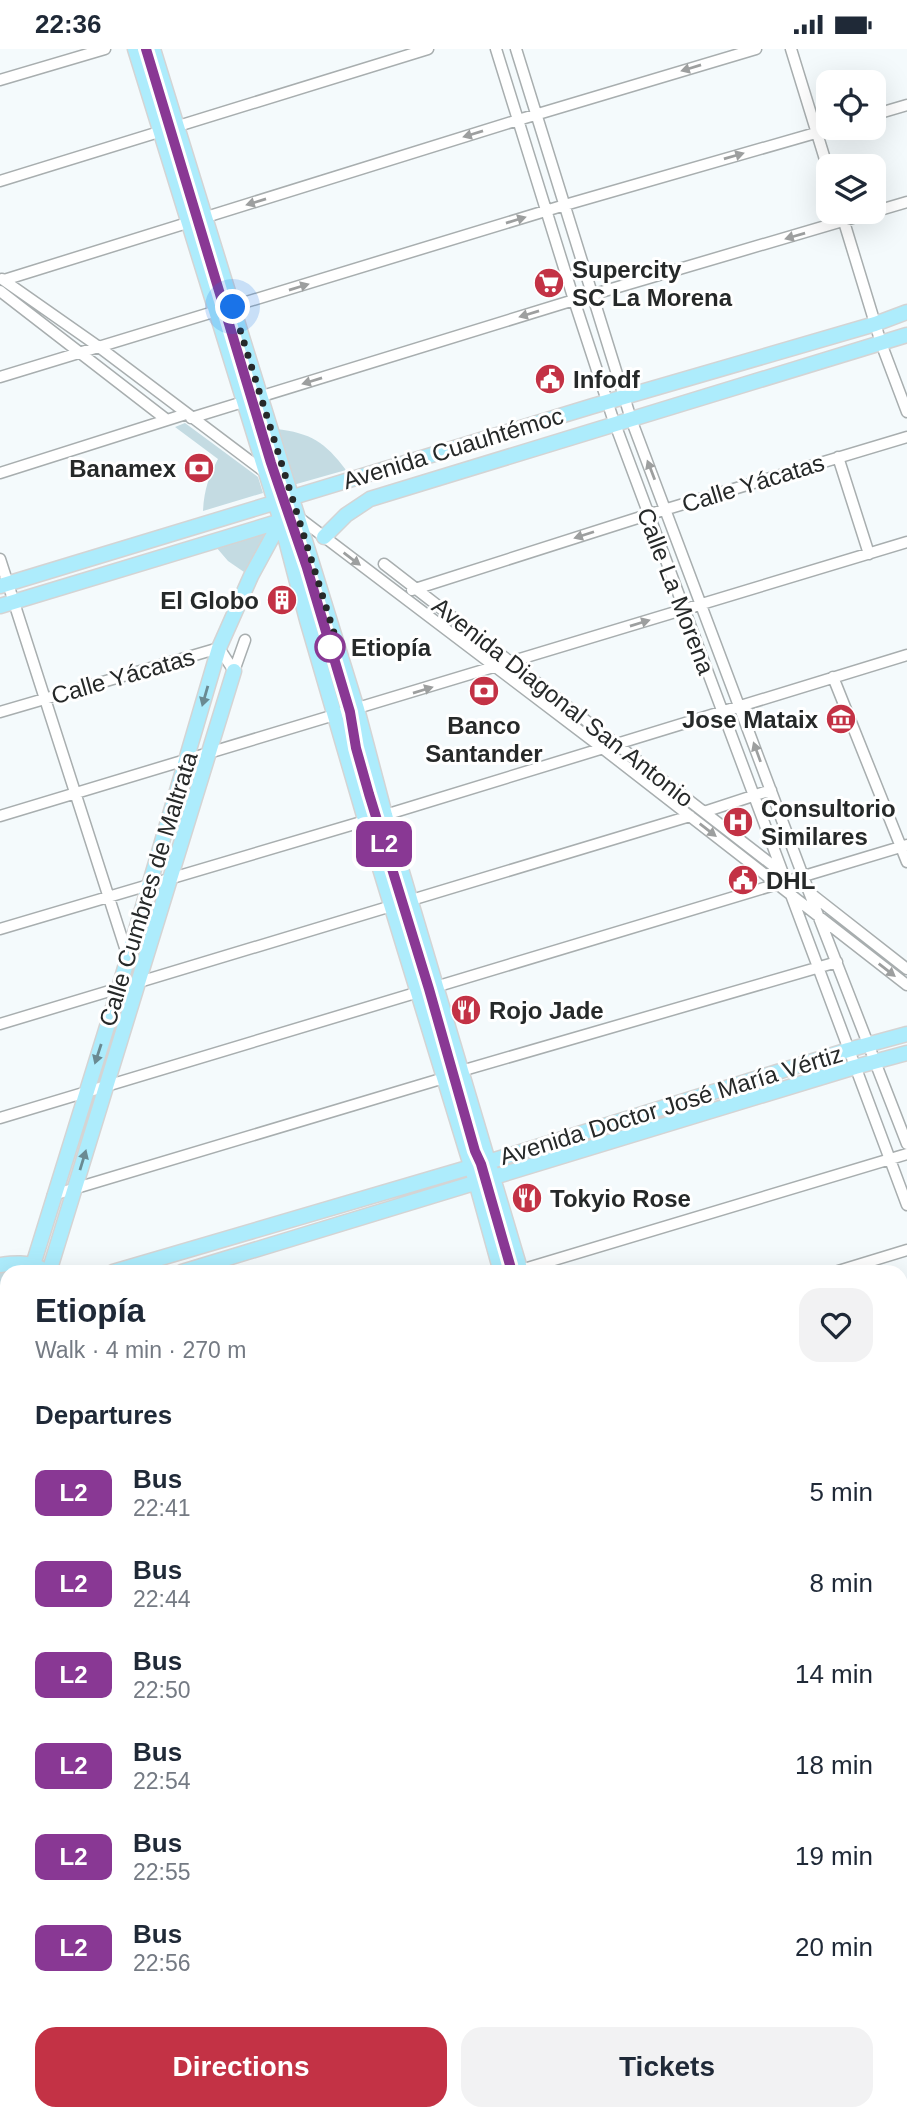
<!DOCTYPE html>
<html lang="en">
<head>
<meta charset="utf-8">
<style>
	:root { --surface:#fff; --page:#f2f2f3; --text:#1f2937; --muted:#747a83; --accent:#c33245 }
	body { margin:0; font-family:Helvetica,sans-serif; background:var(--page); color:var(--text); height:100vh; display:flex; flex-direction:column; font-size:26px; white-space:nowrap }
	* { box-sizing:border-box; margin:0 }
	p { font-size:23px; color:var(--muted) }
	.icon { flex:none; width:38px; height:38px; fill:none; stroke:currentColor; stroke-width:2; stroke-linecap:round; stroke-linejoin:round }
	.map { position:relative; flex:1; overflow:hidden }
	.side { position:absolute; left:0px; top:1216px; width:908px; height:856px; display:flex; flex-direction:column; background:var(--surface); border-radius:21px 21px 0 0; box-shadow:0 7px 28px #0002 }
	.side>* { flex:none }
	.badge { padding:0 14px; border-radius:10px; font-size:24px; line-height:46px }
	.controls { position:absolute; left:816px; top:21px; display:grid; gap:14px }
	.controls a { display:grid; place-items:center; width:70px; height:70px; border-radius:14px; background:var(--surface); box-shadow:0 7px 28px #0002; font-size:35px }
	.you { position:absolute; width:35px; height:35px; margin:-18px; border:5px solid #fff; border-radius:50%; background:#1a73e8; box-shadow:0 0 0 10px #1a73e833 }
	.map>.badge { position:absolute; translate:-50% -50%; box-shadow:0 0 0 4px #fff }
	h2 { padding:0 35px; font-size:26px; line-height:63px }
	.round { display:grid; place-items:center; flex:none; width:74px; height:74px; border-radius:21px; background:var(--page) }
	.head { display:flex; align-items:center; justify-content:space-between; height:119px; padding:0 35px }
	h1 { font-size:33px; font-weight:700; line-height:52px }
	.button { display:flex; gap:14px; margin-top:auto; padding:14px 35px }
	.button a { flex:1; height:80px; border-radius:21px; background:var(--accent); color:#fff; font-size:28px; font-weight:700; line-height:80px; text-align:center }
	.button a+a { background:var(--page); color:var(--text) }
	ul { padding:0; list-style:none }
	li { display:flex; align-items:center; gap:21px; height:91px; padding:0 35px }
	li div { flex:1 }
	li b { display:block; font-size:26px }
	li em { font-style:normal }
	li .badge { min-width:77px; font-weight:700; text-align:center }
	.status { display:flex; justify-content:space-between; align-items:center; height:49px; padding:0 35px; background:var(--surface); direction:ltr }
	.status svg { height:19px; fill:currentColor }
	.map>svg:first-child { display:block }
	.green { fill:#c4dbe2 }
	.lines { fill:none; stroke-linecap:round; stroke-linejoin:round }
	.minor-casing { stroke:#a8aeaf; stroke-width:13 }
	.major-casing { stroke:#d4d4d4; stroke-width:17 }
	.minor { stroke:#fff; stroke-width:10 }
	.major { stroke:#adecfc; stroke-width:14 }
	.oneway { fill:#9d9f9f }
	.oneway2 { fill:#6a8a92 }
	.line-casing { stroke:#fff; stroke-width:16 }
	.line { stroke:#893894; stroke-width:10 }
	.walk { stroke:#262929; stroke-width:7; stroke-dasharray:0 12.6 }
	.stop-dot { fill:#fff; stroke:#893894; stroke-width:3.5 }
	.labels { text-anchor:middle; dominant-baseline:central; stroke-width:6; stroke-linejoin:round; paint-order:stroke }
	.poi-label { font-size:24px; font-weight:bold; fill:#262929; stroke:#fff; text-anchor:start }
	.street-label { font-size:24px; fill:#262929; stroke:#fff }
	.stop-label { font-size:24px; font-weight:bold; fill:#262929; stroke:#fff; text-anchor:start }
</style>
</head>
<body>
<div class="status"><b>22:36</b><svg viewBox="0 0 49 12"><path d="M0 12V9h3v3zM5 12V6h3v6zM10 12V3h3v9zM15 12V0h3v12zM26 1h20v11H26zM47 4h2v5h-2z"/></svg></div>
<div class="map">
<svg width="907" height="2071" viewBox="0 0 907 2071">
	<rect width="100%" height="100%" fill="#f4fafc"/>
	<path class="green" d="M185 374 258 428 263 444 203 462C204 441 209 427 218 410L175 378Z
		M276 380C311 384 325 393 346 421L293 436Z
		M269 480 244 523 228 512 216 498Z
		M7 1221 27 1223H7V1327L0 1329V1223Z"/>
	<g class="lines">
		<g class="minor-casing">
			<path id="minor" d="M496 0 574 251 612 367 907 1156
				M516 0 631 370 809 843 907 1095
				M791 0 828 120
				M0 31 105 0
				M873 66 907 56
				M0 132 428 0
				M841 163 881 294 907 363
				M2 230 99 298 266 424 291 448
				M4 231 518 71 756 0
				M0 242 167 371
				M0 328 565 156 833 79
				M191 369 574 251 907 153
				M838 408 869 505
				M0 424 186 365
				M298 468 601 698 907 936
				M0 510 128 908
				M384 515 780 822
				M412 541 647 466 907 388
				M234 622 245 591
				M833 628 907 813
				M0 663 219 599 234 622
				M704 763 771 741
				M0 767 907 493
				M810 844 907 920
				M0 880 385 766 907 606
				M0 975 690 767
				M461 1022 837 913
				M0 1069 907 796
				M53 1146 444 1029
				M514 1223 907 1105
				M835 1223 907 1201
				M901 1301 907 1299
				M0 1362 7 1384
				M901 1384 907 1382
				M901 1407 907 1405
				M0 1474 7 1472
				M901 1510 907 1508
				M0 1571 7 1569
				M901 1628 907 1626
				M0 1664 7 1662
				M0 1785 7 1783
				M901 1791 907 1818
				M901 1830 907 1829
				M0 1866 7 1864
				M901 1877 907 1881
				M901 1921 907 1920
				M901 2026 907 2024
				M87 2065 88 2071
				M226 2065 228 2071
				M387 2065 390 2071
				M159 2071 196 2065
				M442 2071 469 2065
				M692 2071 719 2065"/>
		</g>
		<g class="major-casing">
			<path id="major" d="M135 0 281 472 307 571 367 777 476 1133 501 1223
				M153 0 357 660 385 766 521 1223
				M324 488 346 466 370 450 907 286
				M0 537 593 357 875 275 907 263
				M0 557 281 472
				M0 1216C14 1214 27 1213 40 1219
				M33 1216 119 939 219 599 251 527 281 472
				M49 1223 234 622
				M113 1223 488 1113 848 1001 907 985
				M182 1223 855 1018 907 1004
				M0 1338 7 1335
				M901 1592 907 1594
				M901 1611 907 1613
				M901 1732 907 1730
				M0 1958 7 1956
				M735 2065 736 2071
				M754 2065 755 2071"/>
		</g>
		<use href="#minor" class="minor"/>
		<use href="#major" class="major"/>
	</g>
	<defs><path id="oneway-solid" d="M-6-.8H1V-3.2L6.5 0L1 3.2V.8H-6Z" transform="scale(1.75)"/></defs>
	<g class="oneway">
		<use href="#oneway-solid" transform="translate(691 19) rotate(163)"/>
		<use href="#oneway-solid" transform="translate(473 85) rotate(163)"/>
		<use href="#oneway-solid" transform="translate(734 107) rotate(-16)"/>
		<use href="#oneway-solid" transform="translate(256 153) rotate(163)"/>
		<use href="#oneway-solid" transform="translate(516 171) rotate(-17)"/>
		<use href="#oneway-solid" transform="translate(795 187) rotate(164)"/>
		<use href="#oneway-solid" transform="translate(299 238) rotate(-17)"/>
		<use href="#oneway-solid" transform="translate(529 265) rotate(163)"/>
		<use href="#oneway-solid" transform="translate(312 332) rotate(163)"/>
		<use href="#oneway-solid" transform="translate(651 421) rotate(-111)"/>
		<use href="#oneway-solid" transform="translate(584 486) rotate(162)"/>
		<use href="#oneway-solid" transform="translate(352 510) rotate(37)"/>
		<use href="#oneway-solid" transform="translate(640 574) rotate(-17)"/>
		<use href="#oneway-solid" transform="translate(423 641) rotate(-17)"/>
		<use href="#oneway-solid" transform="translate(757 703) rotate(-110)"/>
		<use href="#oneway-solid" transform="translate(708 781) rotate(38)"/>
		<use href="#oneway-solid" transform="translate(887 921) rotate(38)"/>
	</g>
	<g class="oneway2">
		<use href="#oneway-solid" transform="translate(205 647) rotate(106)"/>
		<use href="#oneway-solid" transform="translate(98 1005) rotate(108)"/>
		<use href="#oneway-solid" transform="translate(83 1111) rotate(-73)"/>
	</g>
	<g class="lines">
		<g class="line-casing">
			<path id="line" d="M146 0 271 414 307 519 350 663 356 699 369 745 429 940 475 1102 481 1115 512 1223"/>
		</g>
		<use href="#line" class="line"/>
		<path class="walk" d="M233 258 335 587 330 598"/>
	</g>
	<defs>
		<g id="supermarket-disc" transform="scale(1.575)"><circle r="9.5" fill="#c33245" stroke="#fff"/><path d="M-6-5.5h2.5l.6 2H6L4.5 2H-2.5L-4.4-4H-6ZM-1.5 3.2a1.3 1.3 0 1 0 .1 0ZM3 3.2a1.3 1.3 0 1 0 .1 0Z" fill="#fff"/></g>
		<g id="civic-disc" transform="scale(1.575)"><circle r="9.5" fill="#c33245" stroke="#fff"/><path d="M-.6-6.5H3V-4.5H.6V-3L4-1V1h2V6H-6V1h2V-1L-.6-3ZM-1.2 2.5V6h2.4V2.5Z" fill="#fff"/></g>
		<g id="bank-disc" transform="scale(1.575)"><circle r="9.5" fill="#c33245" stroke="#fff"/><path d="M-6-4H6V4H-6ZM0-2.3a2.3 2.3 0 1 0 0 4.6a2.3 2.3 0 1 0 0-4.6Z" fill="#fff"/></g>
		<g id="building-disc" transform="scale(1.575)"><circle r="9.5" fill="#c33245" stroke="#fff"/><path d="M-4-6H4V6H1V3H-1V6H-4ZM-2.5-4.3h1.7v1.8h-1.7ZM.8-4.3h1.7v1.8H.8ZM-2.5-1h1.7V.8h-1.7ZM.8-1h1.7V.8H.8Z" fill="#fff"/></g>
		<g id="museum-disc" transform="scale(1.575)"><circle r="9.5" fill="#c33245" stroke="#fff"/><path d="M0-6L6-3V-2H-6V-3ZM-5-1h2V3h-2ZM-1-1h2V3h-2ZM3-1h2V3H3ZM-6 4H6V6H-6Z" fill="#fff"/></g>
		<g id="hospital-disc" transform="scale(1.575)"><circle r="9.5" fill="#c33245" stroke="#fff"/><path d="M-5-5h3v3.5h4V-5h3V5h-3V1.5h-4V5h-3Z" fill="#fff"/></g>
		<g id="restaurant-disc" transform="scale(1.575)"><circle r="9.5" fill="#c33245" stroke="#fff"/><path d="M-5-6h1v4h1v-4h1v4h1v-4h1v5L-1.5 .5V6h-2V.5L-5-1ZM5-6V6H3V1.5H1.5Q1.5-4 5-6Z" fill="#fff"/></g>
	</defs>
	<g fill-rule="evenodd">
		<use href="#supermarket-disc" x="549" y="234"/>
		<use href="#civic-disc" x="550" y="330"/>
		<use href="#bank-disc" x="199" y="419"/>
		<use href="#building-disc" x="282" y="551"/>
		<use href="#bank-disc" x="484" y="642"/>
		<use href="#museum-disc" x="841" y="670"/>
		<use href="#hospital-disc" x="738" y="773"/>
		<use href="#civic-disc" x="743" y="831"/>
		<use href="#restaurant-disc" x="466" y="961"/>
		<use href="#restaurant-disc" x="527" y="1149"/>
	</g>
	<circle class="stop-dot" cx="330" cy="598" r="14"/>
	<g class="labels">
		<g class="poi-label">
			<text x="572" y="220">Supercity<tspan x="572" dy="28">SC La Morena</tspan></text>
			<text x="573" y="330">Infodf</text>
			<text x="176" y="419" text-anchor="end">Banamex</text>
			<text x="259" y="551" text-anchor="end">El Globo</text>
			<text x="818" y="670" text-anchor="end">Jose Mataix</text>
			<text x="484" y="676" text-anchor="middle">Banco<tspan x="484" dy="28">Santander</tspan></text>
			<text x="761" y="759">Consultorio<tspan x="761" dy="28">Similares</tspan></text>
			<text x="766" y="831">DHL</text>
			<text x="489" y="961">Rojo Jade</text>
			<text x="550" y="1149">Tokyio Rose</text>
		</g>
		<g class="street-label">
			<text transform="translate(453 399) rotate(-17)">Avenida Cuauhtémoc</text>
			<text transform="translate(753 434) rotate(-17)">Calle Yácatas</text>
			<text transform="translate(676 542) rotate(69)">Calle La Morena</text>
			<text transform="translate(123 627) rotate(-16)">Calle Yácatas</text>
			<text transform="translate(563 653) rotate(38)">Avenida Diagonal San Antonio</text>
			<text transform="translate(148 840) rotate(-73)">Calle Cumbres de Maltrata</text>
			<text transform="translate(671 1056) rotate(-17)">Avenida Doctor José María Vértiz</text>
		</g>
		<g class="stop-label">
			<text x="351" y="598">Etiopía</text>
		</g>
	</g>
</svg>
<div class="controls">
<a><svg class="icon" aria-label="locate" viewBox="0 0 24 24"><circle cx="12" cy="12" r="6"/><path d="M12 2v4M12 18v4M2 12h4M18 12h4"/></svg></a>
<a><svg class="icon" aria-label="layers" viewBox="0 0 24 24"><path d="M12 4l9 5-9 5-9-5zM3 14l9 5 9-5"/></svg></a>
</div>
<div class="you" style="left:233px;top:258px"></div>
<b class="badge" style="left:384px;top:795px;background:#893894;color:#fff">L2</b>
<section class="side">
<div class="head"><div><h1>Etiopía</h1><p>Walk · 4 min · 270 m</p></div><a class="round"><svg class="icon" aria-label="heart" viewBox="0 0 24 24"><path d="M12 20l-8-8c-3-5 5-10 8-4 3-6 11-1 8 4z"/></svg></a></div>
<h2>Departures</h2>
<ul>
<li><span class="badge" style="background:#893894;color:#fff">L2</span><div><b>Bus</b><p>22:41</p></div><em>5 min</em></li>
<li><span class="badge" style="background:#893894;color:#fff">L2</span><div><b>Bus</b><p>22:44</p></div><em>8 min</em></li>
<li><span class="badge" style="background:#893894;color:#fff">L2</span><div><b>Bus</b><p>22:50</p></div><em>14 min</em></li>
<li><span class="badge" style="background:#893894;color:#fff">L2</span><div><b>Bus</b><p>22:54</p></div><em>18 min</em></li>
<li><span class="badge" style="background:#893894;color:#fff">L2</span><div><b>Bus</b><p>22:55</p></div><em>19 min</em></li>
<li><span class="badge" style="background:#893894;color:#fff">L2</span><div><b>Bus</b><p>22:56</p></div><em>20 min</em></li>
</ul>
<div class="button"><a>Directions</a><a>Tickets</a></div>
</section>
</div>
</body>
</html>
